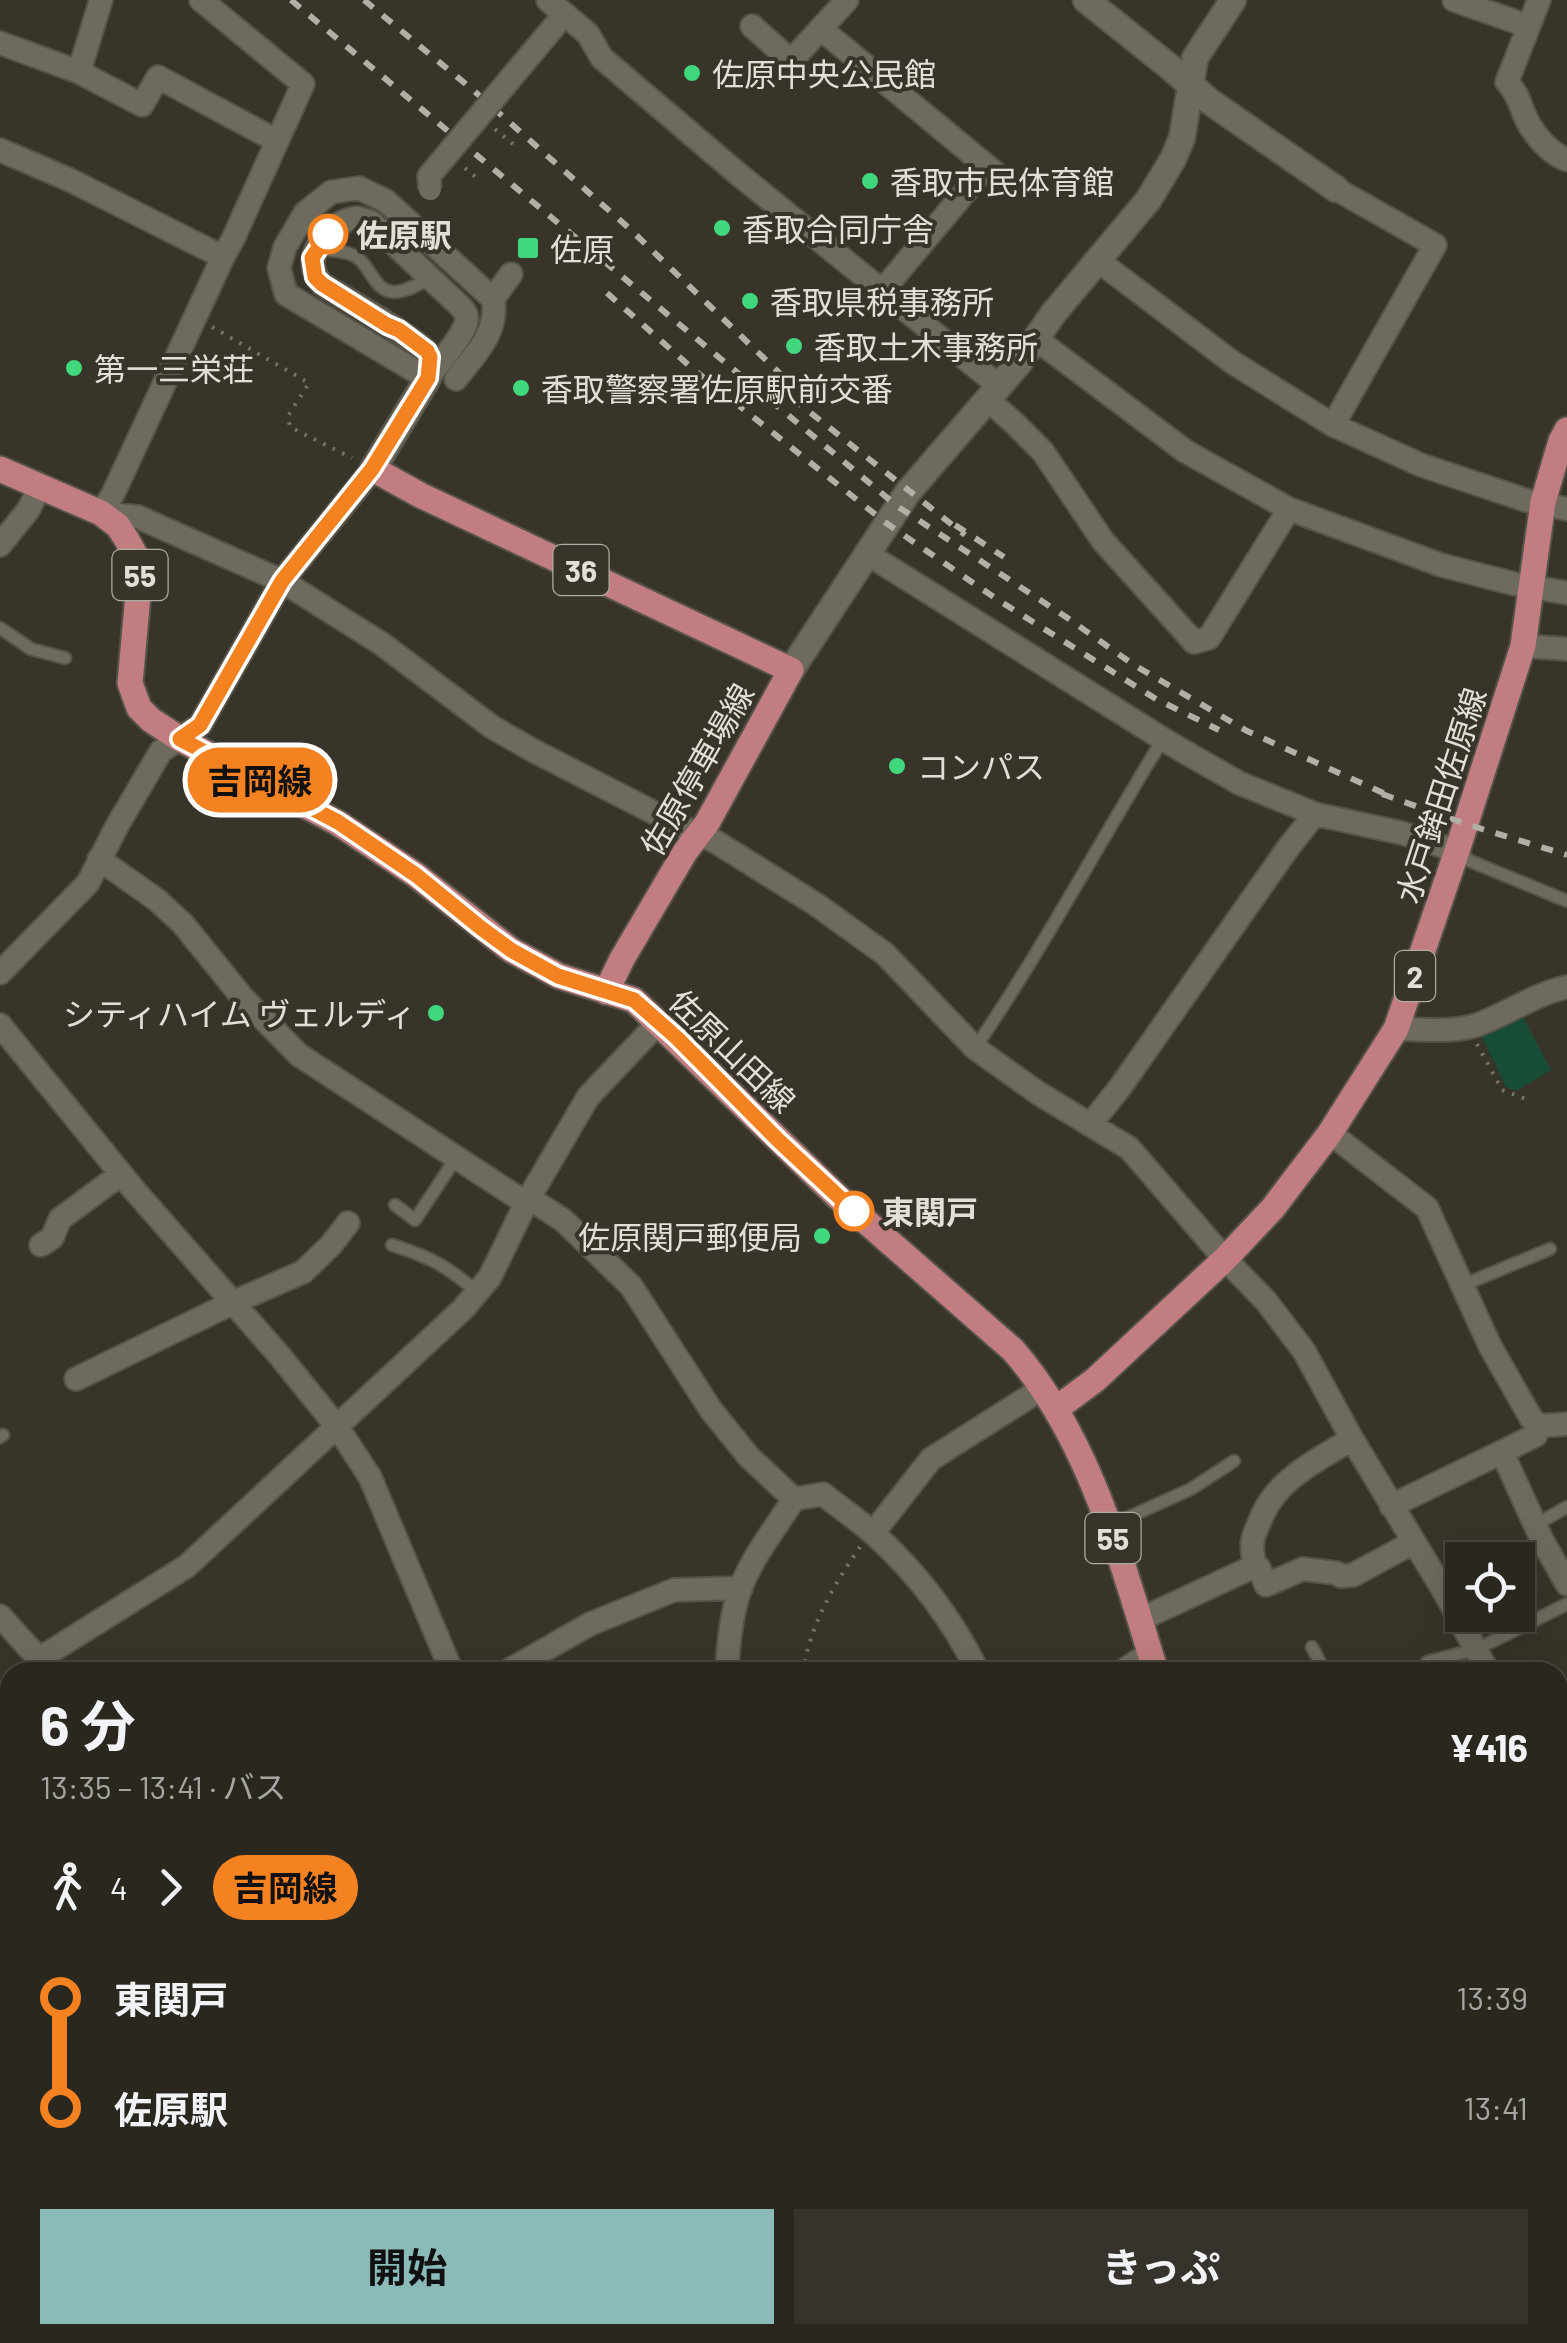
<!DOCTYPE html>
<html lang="ja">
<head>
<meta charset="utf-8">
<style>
	:root { --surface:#2a271f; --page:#36332c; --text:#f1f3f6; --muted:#a5a5a4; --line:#46443d; --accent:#8bbbb9 }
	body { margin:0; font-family:Barlow,"Noto Sans JP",sans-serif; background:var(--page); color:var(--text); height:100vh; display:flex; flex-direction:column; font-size:38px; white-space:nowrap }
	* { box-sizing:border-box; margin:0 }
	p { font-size:32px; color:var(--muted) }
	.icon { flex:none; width:55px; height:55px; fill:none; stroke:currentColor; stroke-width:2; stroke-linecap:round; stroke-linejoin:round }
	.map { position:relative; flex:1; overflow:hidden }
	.details { position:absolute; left:0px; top:1662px; width:1568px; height:682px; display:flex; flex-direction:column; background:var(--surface); border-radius:30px 30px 0 0; box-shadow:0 10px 40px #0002,0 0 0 2px var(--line) }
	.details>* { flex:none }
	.badge { padding:0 20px; border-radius:32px; font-size:35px; line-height:65px }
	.fabs { position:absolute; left:1445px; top:1542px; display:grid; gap:20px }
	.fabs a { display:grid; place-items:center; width:90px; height:90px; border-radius:0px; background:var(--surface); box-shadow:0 10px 40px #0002,0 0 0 2px var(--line); font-size:50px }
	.map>.badge { position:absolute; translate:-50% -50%; box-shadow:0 0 0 5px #fff }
	.legs { display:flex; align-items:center; gap:15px; height:110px; padding:0 40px; font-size:32px }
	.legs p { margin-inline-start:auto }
	.headline { display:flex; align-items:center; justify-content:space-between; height:170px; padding:0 40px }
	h1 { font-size:55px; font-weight:700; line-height:75px }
	.cta { display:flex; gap:20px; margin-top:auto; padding:20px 40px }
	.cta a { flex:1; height:115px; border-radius:0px; background:var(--accent); color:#111; font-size:40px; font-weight:700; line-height:115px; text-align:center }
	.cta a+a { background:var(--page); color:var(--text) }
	ul { padding:0 40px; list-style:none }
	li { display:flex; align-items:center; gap:35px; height:110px; font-size:38px }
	li i { display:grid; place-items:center; width:15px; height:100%; margin:0 12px; background:currentColor }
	li i::after { content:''; width:25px; height:25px; margin:-12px; border:8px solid; border-radius:50%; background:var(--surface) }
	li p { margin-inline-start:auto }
	li:first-child i { background:linear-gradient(#0000 50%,currentColor 0) }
	li:last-child i { background:linear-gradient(currentColor 50%,#0000 0) }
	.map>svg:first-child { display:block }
	.green { fill:#174c37 }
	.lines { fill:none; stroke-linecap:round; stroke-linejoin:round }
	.lane-casing { stroke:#555349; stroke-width:15 }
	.street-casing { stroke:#555349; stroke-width:26 }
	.secondary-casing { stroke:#555349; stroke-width:29 }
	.primary-casing { stroke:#555349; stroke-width:29 }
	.path { stroke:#767369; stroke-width:4; stroke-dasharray:2.5 8; stroke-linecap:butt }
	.lane { stroke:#6e6a5e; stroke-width:11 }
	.street { stroke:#6e6a5e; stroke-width:22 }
	.secondary { stroke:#6e6a5e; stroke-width:25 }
	.primary { stroke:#c17d7f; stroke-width:25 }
	.rail { stroke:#b2afa7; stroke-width:6; stroke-dasharray:12 12; stroke-linecap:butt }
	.street-bridge-casing { stroke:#555349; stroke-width:26; stroke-linecap:butt }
	.street-bridge { stroke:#6e6a5e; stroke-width:22 }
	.line-1-casing { stroke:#fff; stroke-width:22 }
	.line-1 { stroke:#f58220; stroke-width:15 }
	.poi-dot { fill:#40d77d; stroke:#383429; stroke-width:4 }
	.stop-1-dot { fill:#fff; stroke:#f58220; stroke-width:5 }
	.labels { text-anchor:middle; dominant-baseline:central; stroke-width:8; stroke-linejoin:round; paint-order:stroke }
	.shield { fill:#383429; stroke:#aeaca4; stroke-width:2.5 }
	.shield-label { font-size:30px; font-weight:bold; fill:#e1dfd8 }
	.poi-label { font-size:32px; fill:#e1dfd8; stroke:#383429; text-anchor:start }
	.stop-label { font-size:32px; font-weight:bold; fill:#e1dfd8; stroke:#383429; text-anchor:start }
	.street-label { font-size:32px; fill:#e1dfd8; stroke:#383429 }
</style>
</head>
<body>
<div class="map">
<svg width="1567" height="2343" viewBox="0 0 1567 2343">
	<rect width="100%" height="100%" fill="#383429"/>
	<path class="green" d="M1521 1013 1551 1070 1516 1091 1506 1087 1479 1031Z"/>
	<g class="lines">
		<g class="lane-casing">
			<path id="lane" d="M316 249C329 250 342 250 355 256 371 265 373 291 394 292 407 292 420 283 431 278
				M0 628 31 649 65 658
				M1457 851 1470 861 1567 901
				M975 1048C1043 949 1100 841 1163 739
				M395 1205 415 1220 456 1158
				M392 1245C430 1257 447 1266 477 1292
				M1463 1285 1550 1249
				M0 1437 3 1435
				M1535 1525 1567 1507
				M1109 1526 1191 1489 1234 1461
				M1503 1560 1542 1540
				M1312 1647 1325 1672
				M1427 1662 1477 1649 1567 1604
				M302 1672 309 1668 312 1672
				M0 1957 10 1972
				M235 2335 237 2343
				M442 2335 444 2343"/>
		</g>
		<g class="street-casing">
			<path id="street" d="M201 0 303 84 233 239 223 257
				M548 0 588 34 602 58 737 173 998 385
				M1454 0 1528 26
				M1539 0 1507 82C1520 95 1521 111 1530 126 1539 140 1552 154 1567 160
				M752 26 791 61 847 0
				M821 29 1012 187
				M0 43 79 72 142 105 158 77 277 141
				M79 72 101 0
				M0 150 70 180 223 257 113 494 101 513 138 517 282 581 382 644 492 727 534 751 682 827 716 842 817 905 885 954 975 1048 1038 1093 1129 1148 1225 1259 1266 1301 1304 1351 1352 1439 1445 1593 1488 1672
				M358 218 371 222 462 308C466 314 468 316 466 323 463 336 437 366 428 378 429 372 432 361 429 355 425 343 339 295 322 284 297 259 330 219 358 218Z
				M1097 260 1232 362 1333 425 1421 465 1525 500 1567 509
				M883 290 987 166
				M1036 339 1185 451 1289 509 1441 565 1515 584 1567 593
				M417 372 286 294 279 268 285 247 305 213 331 192 359 188 386 201 493 299
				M456 379C475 354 499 332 493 299L511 274
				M987 399 1012 421 1043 452 1103 541 1194 642 1209 638 1289 509
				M1333 425 1435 245 1336 189
				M0 545 29 509 40 486
				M866 553 1171 744 1239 783 1315 814 1402 833 1457 851
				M1523 646 1567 649
				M99 859 157 900 183 924 242 997 299 1055 526 1203
				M0 973 88 883 117 826 161 751 200 725 282 581 373 469
				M0 1025 135 1191 279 1355 338 1428 370 1477 452 1672
				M1396 1029C1421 1029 1452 1033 1477 1025 1507 1014 1535 994 1567 987
				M1090 1125 1121 1086 1288 848 1315 814
				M1330 1133 1427 1208 1490 1346 1531 1418 1539 1426 1536 1435 1502 1452 1542 1540 1567 1584
				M529 1198 563 1220 631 1286 711 1410 749 1457 794 1499 823 1494C839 1507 857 1519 873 1533 916 1572 953 1620 978 1672
				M41 1245 52 1238 60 1219 121 1174
				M76 1379 234 1302 303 1272 331 1245 348 1223
				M1539 1426 1567 1424
				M1391 1506 1502 1452
				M873 1533 931 1459 1043 1388
				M1255 1566 1259 1568 1266 1585 1303 1569 1336 1573 1341 1576 1353 1575 1414 1542
				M0 1616 51 1672
				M1139 1620 1255 1566C1249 1538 1253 1538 1263 1514 1279 1478 1319 1459 1352 1439
				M39 1659 187 1566 463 1309 490 1277 526 1203 588 1097 659 1022
				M506 1672 590 1624 674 1590 741 1588
				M727 1672C728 1644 731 1614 741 1587 753 1556 776 1527 794 1499
				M1121 1672 1150 1653
				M1558 1703 1567 1702
				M0 1828 10 1827
				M0 2067 10 2063
				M0 2328 10 2326
				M686 2335 688 2343
				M1099 2343V2335
				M1564 2343 1567 2329"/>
		</g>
		<g class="secondary-casing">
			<path id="secondary" d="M1086 0 1171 68 1209 101 1336 189
				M373 469 428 378
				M791 670 908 492 1019 363 1053 314 1149 199 1173 159 1182 138 1195 58 1233 0
				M143 2343 148 2335"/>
		</g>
		<g class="primary-casing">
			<path id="primary" d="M0 469 101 513 118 526 127 540 135 555 140 573 130 683 139 708 151 720 180 739 338 823 416 875 511 950 559 976 634 1000 838 1197 1013 1350C1091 1440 1121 1561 1156 1672
				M373 469 420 495 791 670 707 823 685 852 622 959 606 992
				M1056 1409 1095 1380 1225 1259 1273 1208 1330 1133 1396 1029 1457 851 1523 646 1543 502 1561 441 1567 430
				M1558 2140 1567 2147"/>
		</g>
		<path class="path" d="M495 129 514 145
			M465 168 479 180
			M212 327 309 383 288 416 290 427 352 458
			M1477 1044 1502 1090 1526 1099
			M803 1672C810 1625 833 1586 860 1547
			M1558 2247 1567 2248
			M1471 2335 1480 2343
			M1359 2343 1364 2335"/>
		<use href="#lane" class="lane"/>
		<use href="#street" class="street"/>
		<use href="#secondary" class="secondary"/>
		<use href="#primary" class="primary"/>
		<path class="rail" d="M291 0 897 506 1066 617 1134 665 1247 731 1394 798
			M364 0 473 90 631 230 796 389
			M607 293 693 369 886 523 998 600 1156 699 1219 730
			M773 383 965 535
			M955 525 1004 557
			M1382 794 1466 824 1567 855"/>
		<g class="street-bridge-casing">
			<path id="street-bridge" d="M430 189 429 176 557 23"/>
		</g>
		<use href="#street-bridge" class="street-bridge"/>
	</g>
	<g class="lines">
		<g class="line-1-casing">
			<path id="line-1" d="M328 234 312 258 315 277 322 284 387 325 399 330 427 351 430 357 428 378 372 469 282 581 200 725 180 739 338 822 416 875 481 928 511 950 558 976 634 1000 677 1038 778 1140 854 1211"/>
		</g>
		<use href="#line-1" class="line-1"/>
	</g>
	<g class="poi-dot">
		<circle cx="692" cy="73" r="10"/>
		<circle cx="870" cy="181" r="10"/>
		<circle cx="722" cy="228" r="10"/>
		<rect x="516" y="236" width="24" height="24" rx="5"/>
		<circle cx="750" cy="301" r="10"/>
		<circle cx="794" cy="346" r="10"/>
		<circle cx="74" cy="368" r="10"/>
		<circle cx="521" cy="388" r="10"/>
		<circle cx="897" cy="766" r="10"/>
		<circle cx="436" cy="1013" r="10"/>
		<circle cx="822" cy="1236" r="10"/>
	</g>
	<g class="stop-1-dot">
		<circle cx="328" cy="234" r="18"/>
		<circle cx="854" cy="1211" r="18"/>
	</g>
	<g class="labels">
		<g class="shield">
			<rect x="553.5" y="545" width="55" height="50" rx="8"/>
			<rect x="112.5" y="550" width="55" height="50" rx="8"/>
			<rect x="1395" y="951" width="40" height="50" rx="8"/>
			<rect x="1085.5" y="1513" width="55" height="50" rx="8"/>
		</g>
		<g class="shield-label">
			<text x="581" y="570">36</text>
			<text x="140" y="575">55</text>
			<text x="1415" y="976">2</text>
			<text x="1113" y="1538">55</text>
		</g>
		<g class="poi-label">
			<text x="712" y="73">佐原中央公民館</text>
			<text x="890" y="181">香取市民体育館</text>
			<text x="742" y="228">香取合同庁舎</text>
			<text x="550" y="248">佐原</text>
			<text x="770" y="301">香取県税事務所</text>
			<text x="814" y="346">香取土木事務所</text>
			<text x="94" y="368">第一三栄荘</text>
			<text x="541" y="388">香取警察署佐原駅前交番</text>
			<text x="917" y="766">コンパス</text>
			<text x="416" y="1013" text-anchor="end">シティハイム ヴェルディ</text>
			<text x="802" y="1236" text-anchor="end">佐原関戸郵便局</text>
		</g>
		<g class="stop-label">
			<text x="356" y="234">佐原駅</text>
			<text x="882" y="1211">東関戸</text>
		</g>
		<g class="street-label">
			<text transform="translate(696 769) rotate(-60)">佐原停車場線</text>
			<text transform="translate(1440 795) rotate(-72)">水戸鉾田佐原線</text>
			<text transform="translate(733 1050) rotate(44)">佐原山田線</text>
		</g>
	</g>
</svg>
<div class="fabs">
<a><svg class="icon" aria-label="locate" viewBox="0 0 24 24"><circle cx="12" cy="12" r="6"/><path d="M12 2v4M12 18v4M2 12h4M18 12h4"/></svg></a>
</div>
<b class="badge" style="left:260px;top:780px;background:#f58220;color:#111">吉岡線</b>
<section class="details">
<div class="headline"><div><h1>6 分</h1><p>13:35 – 13:41 · バス</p></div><b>¥416</b></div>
<div class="legs"><svg class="icon" aria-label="walk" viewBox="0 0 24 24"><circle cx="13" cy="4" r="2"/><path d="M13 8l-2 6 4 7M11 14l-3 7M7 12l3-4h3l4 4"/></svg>4<svg class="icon" aria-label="forward" viewBox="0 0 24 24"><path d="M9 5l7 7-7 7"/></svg><b class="badge" style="background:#f58220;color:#111">吉岡線</b></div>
<ul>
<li><i style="color:#f58220"></i><b>東関戸</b><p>13:39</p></li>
<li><i style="color:#f58220"></i><b>佐原駅</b><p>13:41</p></li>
</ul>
<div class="cta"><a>開始</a><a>きっぷ</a></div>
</section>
</div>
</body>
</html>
